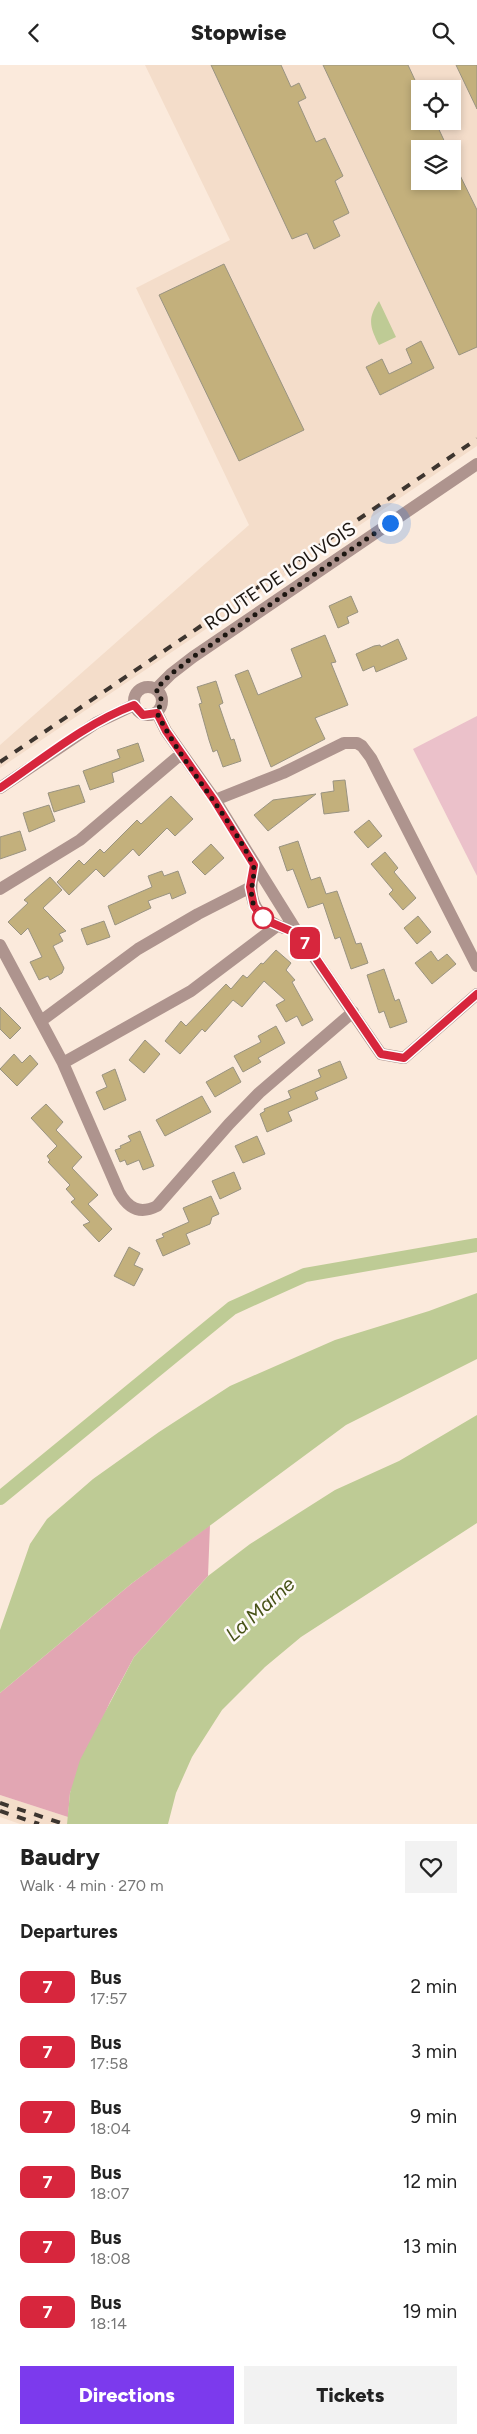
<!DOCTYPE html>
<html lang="en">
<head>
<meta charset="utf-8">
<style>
	:root { --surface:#fff; --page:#f2f2f2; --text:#222; --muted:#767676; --accent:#7c3aed }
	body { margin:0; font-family:Figtree,sans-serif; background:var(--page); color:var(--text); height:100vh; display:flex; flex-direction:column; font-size:19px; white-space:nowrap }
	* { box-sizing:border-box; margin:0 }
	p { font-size:16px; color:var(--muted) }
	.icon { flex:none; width:28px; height:28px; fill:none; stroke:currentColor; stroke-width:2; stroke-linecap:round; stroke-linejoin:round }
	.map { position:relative; height:1759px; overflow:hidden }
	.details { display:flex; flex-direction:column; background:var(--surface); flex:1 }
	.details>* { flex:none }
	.badge { padding:0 10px; border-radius:8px; font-size:18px; line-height:32px }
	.buttons { position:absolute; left:411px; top:15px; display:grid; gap:10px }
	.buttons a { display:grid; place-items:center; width:50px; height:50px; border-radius:0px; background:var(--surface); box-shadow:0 2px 8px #0003; font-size:25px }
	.you { position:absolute; width:25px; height:25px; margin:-12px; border:4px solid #fff; border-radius:50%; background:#1a73e8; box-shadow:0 0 0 8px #1a73e833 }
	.map>.badge { position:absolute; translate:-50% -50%; box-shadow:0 0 0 2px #fff }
	h2 { padding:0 20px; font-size:19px; line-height:45px }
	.round { display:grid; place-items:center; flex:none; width:52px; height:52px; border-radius:0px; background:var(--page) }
	.head { display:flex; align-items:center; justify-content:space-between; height:85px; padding:0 20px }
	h1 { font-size:24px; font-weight:800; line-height:38px }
	.cta { display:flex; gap:10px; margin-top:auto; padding:10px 20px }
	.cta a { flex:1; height:58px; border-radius:0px; background:var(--accent); color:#fff; font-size:20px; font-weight:800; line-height:58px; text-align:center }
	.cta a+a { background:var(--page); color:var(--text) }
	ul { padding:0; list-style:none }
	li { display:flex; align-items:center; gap:15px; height:65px; padding:0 20px }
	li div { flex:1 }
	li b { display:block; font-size:19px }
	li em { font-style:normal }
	li .badge { min-width:55px; font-weight:700; text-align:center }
	header { display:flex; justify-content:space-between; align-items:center; height:65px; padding:0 20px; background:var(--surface); font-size:22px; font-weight:800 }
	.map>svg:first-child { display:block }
	.built { fill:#f4ddca; fill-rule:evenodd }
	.green { fill:#ebc1ca }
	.forest { fill:#e2a6b3 }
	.water { fill:#becb95 }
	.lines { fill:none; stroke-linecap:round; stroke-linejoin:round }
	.canal { stroke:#becb95; stroke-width:14 }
	.building { fill:#c3b07c; stroke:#999381 }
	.minor { stroke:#ae948e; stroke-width:12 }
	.tertiary { stroke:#ae948e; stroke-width:12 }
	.rail { stroke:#3d352f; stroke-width:4; stroke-dasharray:9 9; stroke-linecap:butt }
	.line-casing { stroke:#fff; stroke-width:11 }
	.line { stroke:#d7263d; stroke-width:8 }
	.walk { stroke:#1c1611; stroke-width:5; stroke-dasharray:0 9 }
	.stop-dot { fill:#fff; stroke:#d7263d; stroke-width:2.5 }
	.labels { text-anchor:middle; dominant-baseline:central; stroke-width:5; stroke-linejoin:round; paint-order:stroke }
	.street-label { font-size:19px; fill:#1c1611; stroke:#fefaf8 }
	.water-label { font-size:20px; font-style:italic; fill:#475217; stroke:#fefaf8 }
</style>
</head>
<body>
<header><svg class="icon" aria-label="back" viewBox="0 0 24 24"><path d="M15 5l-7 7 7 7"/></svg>Stopwise<svg class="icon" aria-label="search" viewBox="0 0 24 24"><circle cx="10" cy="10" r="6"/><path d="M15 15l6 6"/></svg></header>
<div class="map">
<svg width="477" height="1759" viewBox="0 0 477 1759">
	<rect width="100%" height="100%" fill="#fbeadc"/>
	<path class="built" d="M145 0H477V381L0 703V680L249 460 136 223 230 175ZM420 24H452V56H420ZM420 84H452V116H420Z
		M0 1730 68 1752 67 1759H20L0 1752Z"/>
	<path class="green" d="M477 651V811L413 684Z"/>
	<path class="forest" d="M210 1460 208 1511 134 1592 110 1637 70 1728 68 1752 0 1730V1628L131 1519Z"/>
	<path class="water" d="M379 236 396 272 379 280C370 262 367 254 379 236Z
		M477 1228V1294L346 1360 131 1519 0 1628V1565L30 1479 47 1454 93 1414 159 1367 230 1321 335 1275 429 1246Z
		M477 1350V1458L301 1572 265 1602 222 1645 192 1692 176 1728 168 1759H67L70 1728 80 1695 134 1592 208 1511 250 1479 335 1425 399 1396Z"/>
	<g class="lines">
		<path class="canal" d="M0 1433 232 1243 305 1210 477 1180"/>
	</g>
	<path class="building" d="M211 0H281L291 22 299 18 306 33 298 37 316 77 325 73 343 111 335 116 349 148 333 156 340 171 314 184 307 168 292 174Z
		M323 0H408L420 26V56H435L448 84H420V116H452V94L477 145V282L459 290Z
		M456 0H477V44Z
		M224 199 304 365 239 396 159 230Z
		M421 276 434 303 380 330 366 302 382 294 389 309 412 298 406 284Z
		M351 531 358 547 347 552 349 558 338 563 329 541Z
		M325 570 336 597 331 598 348 640 315 653 325 674 271 702 235 610 248 605 258 630 302 612 291 584Z
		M398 574 407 594 376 607 374 601 363 606 356 589 374 581 380 580 381 582Z
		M216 616 223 638 219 640 231 675 234 674 241 696 223 702 217 685 213 687 209 675 199 639 202 638 197 622Z
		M138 678 144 696 112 708 114 717 90 725 83 706 120 693 117 685Z
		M345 715 349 746 324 749 321 728 334 726 333 716Z
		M79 720 85 737 54 747 48 728Z
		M316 729 268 766 254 750 273 735Z
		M171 731 193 754 175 771 167 763 139 791 133 784 104 812 96 804 69 830 57 817 79 795 84 800 100 784 104 788 137 755 141 759Z
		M49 740 55 756 29 767 23 748Z
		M369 755 382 771 368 783 354 767Z
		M20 766 26 785 0 794V772Z
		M298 776 311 815 320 812 326 829 337 826 356 879 361 878 368 898 351 904 340 872 335 874 323 838 308 843 293 804 287 806 279 782Z
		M211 779 224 793 205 810 192 797Z
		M385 787 398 803 394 807 416 833 403 845 389 829 393 825 371 799Z
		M162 806 164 811 178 806 186 828 172 834 170 828 148 836 151 843 115 860 108 841 152 822 148 811Z
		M50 812 62 825 43 843 66 866 59 869 63 876 53 881 64 903 62 908 50 915 48 911 39 915 30 897 42 892 28 863 21 870 8 857 28 838 24 835Z
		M418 851 431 867 417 879 404 863Z
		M104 856 110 872 87 880 81 864Z
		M276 885 291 898 286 905 295 915 292 917 313 955 302 961 297 951 286 957 276 940 285 935 264 916 242 942 233 935 205 967 202 964 180 989 165 976 181 956 186 961 226 919 231 924 243 910 247 913 261 898 263 899Z
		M431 886 438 896 447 889 456 899 432 919 415 898Z
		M384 904 395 936 399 934 407 957 390 963 384 946 379 948 367 910Z
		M0 942 21 963 10 974 0 964Z
		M276 961 285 978 258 993 261 997 243 1007 234 991 261 977 258 971Z
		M145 975 160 989 144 1008 129 995Z
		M14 989 22 998 30 990 38 999 17 1021 0 1004Z
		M340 996 347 1013 315 1027 318 1034 288 1047 292 1056 267 1067 260 1049 265 1046 264 1044 291 1033 288 1026 321 1012 318 1005Z
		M233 1002 241 1017 215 1032 206 1017Z
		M115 1004 126 1035 104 1045 96 1027 107 1022 102 1010Z
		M202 1031 211 1047 165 1071 156 1055Z
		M46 1039 63 1057 56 1065 82 1092 72 1103 98 1130 88 1139 112 1164 99 1177 83 1160 90 1157 71 1137 75 1134 66 1124 70 1120 48 1097 50 1095 47 1091 57 1081 31 1053Z
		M140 1066 154 1101 143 1105 139 1095 127 1100 125 1095 120 1097 115 1085 121 1083 120 1081 131 1076 128 1071Z
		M257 1071 265 1089 243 1098 235 1081Z
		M234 1107 241 1124 220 1134 212 1116Z
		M211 1131 219 1149 212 1152 210 1159 186 1169 190 1179 163 1191 156 1175 164 1172 162 1169 189 1157 183 1143Z
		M129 1182 140 1188 134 1200 143 1204 134 1221 114 1211Z"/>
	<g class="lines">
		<path class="minor" d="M157 648 166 666 215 735 299 870 381 989 404 993 477 929
			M215 735 283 708 344 678H357L362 681 371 693 477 901
			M252 815C248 840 261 855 284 863
			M0 824 80 775 181 689
			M0 880 63 998 119 1127C128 1143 139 1150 157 1141L229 1059 259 1028 353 947
			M41 956 138 884 198 849 251 822
			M63 998 191 926 277 861"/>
		<path class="tertiary" d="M134 636a14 14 0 1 1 28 0a14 14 0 1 1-28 0Z
			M156 624 171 609 193 592 477 399
			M0 723 96 658 134 640"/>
		<path class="rail" d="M0 697 477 374
			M0 1738 64 1759
			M0 1746 39 1759"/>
	</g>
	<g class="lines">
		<g class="line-casing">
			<path id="line" d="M0 723C43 694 86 658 134 640L143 650 157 648 166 666 214 735 254 800 250 822 254 841 263 854 300 870 381 989 404 993 477 929"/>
		</g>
		<use href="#line" class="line"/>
		<path class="walk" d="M263 853C240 831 260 811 252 797 225 745 183 700 157 648L162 636 156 624 171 609 193 592 390 458"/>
	</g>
	<circle class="stop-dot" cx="263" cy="853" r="10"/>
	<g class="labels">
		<g class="street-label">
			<text transform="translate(280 511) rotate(-34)">ROUTE DE LOUVOIS</text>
		</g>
		<g class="water-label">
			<text transform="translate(260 1544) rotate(-42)">La Marne</text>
		</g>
	</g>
</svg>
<div class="buttons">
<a><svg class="icon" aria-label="locate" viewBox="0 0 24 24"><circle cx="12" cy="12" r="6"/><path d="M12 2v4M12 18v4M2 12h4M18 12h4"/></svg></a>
<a><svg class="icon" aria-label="layers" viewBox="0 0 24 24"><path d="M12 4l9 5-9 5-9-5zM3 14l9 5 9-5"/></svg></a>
</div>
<div class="you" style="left:390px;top:458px"></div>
<b class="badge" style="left:305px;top:878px;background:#d7263d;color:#fff">7</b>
</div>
<section class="details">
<div class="head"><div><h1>Baudry</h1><p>Walk · 4 min · 270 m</p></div><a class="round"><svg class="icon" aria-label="heart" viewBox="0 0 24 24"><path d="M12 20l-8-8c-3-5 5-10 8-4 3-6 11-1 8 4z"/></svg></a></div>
<h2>Departures</h2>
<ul>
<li><span class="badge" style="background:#d7263d;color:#fff">7</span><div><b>Bus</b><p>17:57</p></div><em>2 min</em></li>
<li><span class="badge" style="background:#d7263d;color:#fff">7</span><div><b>Bus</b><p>17:58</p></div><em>3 min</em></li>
<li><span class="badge" style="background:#d7263d;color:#fff">7</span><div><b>Bus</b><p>18:04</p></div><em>9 min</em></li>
<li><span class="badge" style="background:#d7263d;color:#fff">7</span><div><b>Bus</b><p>18:07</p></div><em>12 min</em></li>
<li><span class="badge" style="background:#d7263d;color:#fff">7</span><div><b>Bus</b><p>18:08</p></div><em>13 min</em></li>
<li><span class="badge" style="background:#d7263d;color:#fff">7</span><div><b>Bus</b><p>18:14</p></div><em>19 min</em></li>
</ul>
<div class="cta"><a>Directions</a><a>Tickets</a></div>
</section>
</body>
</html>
